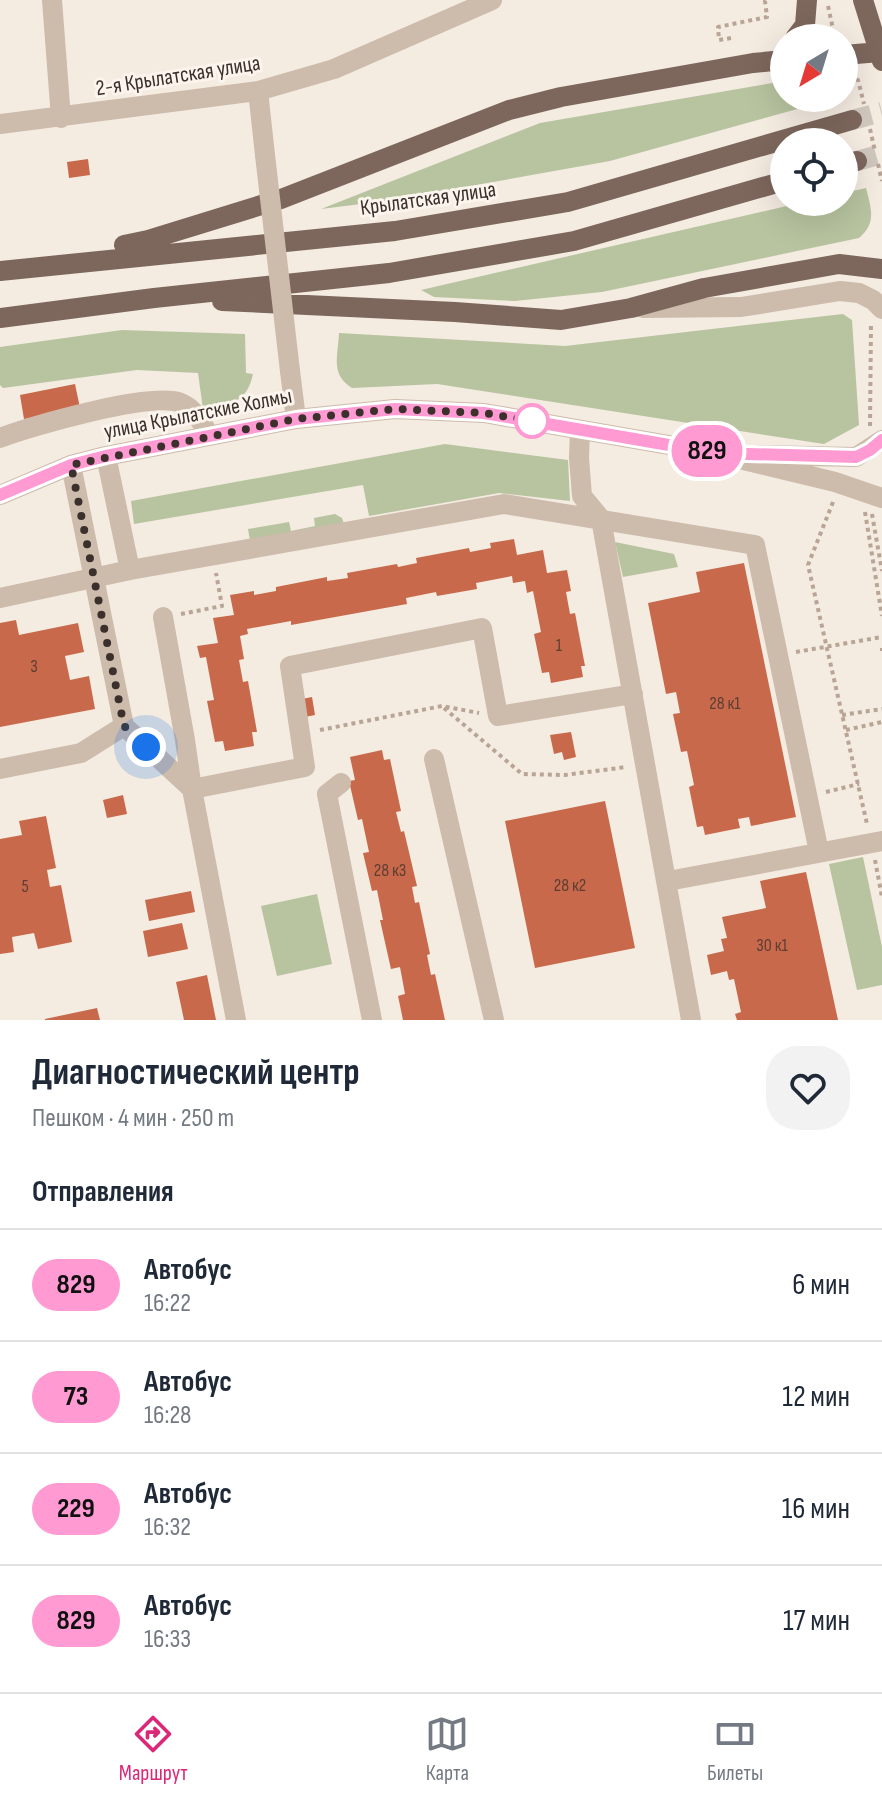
<!DOCTYPE html>
<html lang="ru">
<head>
<meta charset="utf-8">
<style>
	:root { --surface:#fff; --page:#f2f2f3; --text:#1f2937; --muted:#747a83; --line:#e0e1e3; --accent:#db2777 }
	body { margin:0; font-family:"Sofia Sans Condensed",sans-serif; background:var(--page); color:var(--text); height:100vh; display:flex; flex-direction:column; font-size:30px; white-space:nowrap }
	* { box-sizing:border-box; margin:0 }
	p { font-size:26px; color:var(--muted) }
	.icon { flex:none; width:44px; height:44px; fill:none; stroke:currentColor; stroke-width:2; stroke-linecap:round; stroke-linejoin:round }
	.map { position:relative; height:1020px; overflow:hidden }
	.sheet { display:flex; flex-direction:column; background:var(--surface); flex:1 }
	.sheet>* { flex:none }
	.badge { padding:0 16px; border-radius:26px; font-size:28px; line-height:52px }
	.needle { width:52px; rotate:218deg }
	.controls { position:absolute; left:770px; top:24px; display:grid; gap:16px }
	.controls a { display:grid; place-items:center; width:88px; height:88px; border-radius:50%; background:var(--surface); box-shadow:0 8px 32px #0002; font-size:40px }
	.you { position:absolute; width:40px; height:40px; margin:-20px; border:6px solid #fff; border-radius:50%; background:#1a73e8; box-shadow:0 0 0 12px #1a73e833 }
	.map>.badge { position:absolute; translate:-50% -50%; box-shadow:0 0 0 4px #fff }
	h2 { padding:0 32px; font-size:30px; line-height:72px }
	.round { display:grid; place-items:center; flex:none; width:84px; height:84px; border-radius:32px; background:var(--page) }
	.overview { display:flex; align-items:center; justify-content:space-between; height:136px; padding:0 32px }
	h1 { font-size:38px; font-weight:700; line-height:60px }
	ul { padding:0; list-style:none }
	li { display:flex; align-items:center; gap:24px; height:112px; padding:0 32px; border-top:2px solid var(--line) }
	li div { flex:1 }
	li b { display:block; font-size:30px }
	li em { font-style:normal }
	li .badge { min-width:88px; font-weight:700; text-align:center }
	.tab-bar { display:flex; justify-content:space-around; align-items:center; height:112px; border-top:2px solid var(--line); background:var(--surface); font-size:22px; color:var(--muted) }
	.tab-bar a { display:grid; justify-items:center; gap:4px }
	.tab-bar .active { color:var(--accent) }
	.map>svg:first-child { display:block }
	.green { fill:#b8c4a0 }
	.building { fill:#c8694b }
	.lines { fill:none; stroke-linecap:round; stroke-linejoin:round }
	.major-tunnel { stroke:#cfc6bd; stroke-width:20; stroke-dasharray:20 10; stroke-linecap:butt }
	.path { stroke:#b9a596; stroke-width:4; stroke-dasharray:4 4; stroke-linecap:butt }
	.minor { stroke:#cdbbac; stroke-width:20 }
	.major { stroke:#7d675c; stroke-width:20 }
	.minor-bridge { stroke:#cdbbac; stroke-width:20 }
	.line-casing { stroke:#fff; stroke-width:18 }
	.line { stroke:#ff9ad2; stroke-width:12 }
	.walk { stroke:#3b302b; stroke-width:8; stroke-dasharray:0 14.4 }
	.stop-dot { fill:#fff; stroke:#ff9ad2; stroke-width:4 }
	.labels { text-anchor:middle; dominant-baseline:central; stroke-width:6; stroke-linejoin:round; paint-order:stroke }
	.number-label { font-size:18px; fill:#5e3e33 }
	.street-label { font-size:22px; fill:#3b302b; stroke:#fbf5ee }
</style>
</head>
<body>
<div class="map">
<svg width="882" height="1020" viewBox="0 0 882 1020">
	<rect width="100%" height="100%" fill="#f4ebe1"/>
	<path class="green" d="M784 81V98H811L812 105 610 161 393 200 321 209 540 123Z
		M866 188C871 208 877 223 859 238L602 292 515 301 434 297 421 290 804 202H844V193Z
		M843 314 852 320 859 425 824 444 437 384 352 388C330 374 338 357 339 333L565 346Z
		M122 330 245 334 246 373 253 374C246 405 230 403 203 409L198 373 137 370 3 388 0 385V347Z
		M445 444 568 460 570 501 499 493 369 516 363 485 134 524 131 501Z
		M335 514 342 518 344 524 250 541 248 529 289 522 291 531 315 526 314 518Z
		M615 542 674 554 678 567 623 577Z
		M863 857 882 947V985L857 990 829 864Z
		M317 894 332 964 277 976 261 906Z"/>
	<path class="building" d="M88 159 90 175 69 178 67 162Z
		M75 384 80 408 24 419 20 395Z
		M514 539 517 555 543 550 547 573 567 570 571 591 566 592 570 614 575 613 585 666H581L583 677 551 683 549 672 542 673 534 634 541 632 533 591 527 593 525 581 513 583 512 576 476 583 477 589 437 596 436 592 406 598 407 604 291 625V621L247 629 248 634 240 636 244 659 239 660 243 682 248 681 257 732H252L254 746 225 751 223 741 215 742 207 701 214 700 206 657 200 658 197 646 218 643 213 618 234 615 230 595 254 591V595L276 591V587L327 577V581L348 578 347 573 397 564 398 567 417 563 416 558 469 548 470 552 491 548 490 543Z
		M744 563 796 817 751 826 749 817 738 819 740 828 705 835 703 826 697 827 689 787 694 785 687 751 681 752 673 714 680 713 676 692 666 694 648 603 700 592 696 572Z
		M16 620 19 635 78 623 84 652 65 656 70 680 89 676 95 709 0 727V623Z
		M312 697 315 715 305 717 302 699Z
		M571 732 576 757 564 760 562 752 554 754 550 735Z
		M382 750 384 760 390 759 401 811 396 812 401 832 404 831 417 886 412 887 415 903 419 902 430 954 427 955 431 975 435 974 445 1020H403L398 996 405 994 400 967 391 969 380 920H383L377 890 372 891 363 853 369 852 362 819 358 820 349 781 355 780 350 757Z
		M123 795 127 814 107 818 103 800Z
		M605 801 635 948 535 968 505 821Z
		M46 816 56 868 47 870 50 887 61 885 72 942 38 949 34 933 12 937 14 952 0 954V839L22 835 19 821Z
		M806 872 838 1020H737L735 1014 741 1012 734 979 729 980 727 971 711 975 707 955 724 951 721 939 727 938 722 917 766 908 760 881Z
		M191 891 195 912 149 921 145 900Z
		M182 923 188 949 148 957 143 931Z
		M207 975 216 1020H184L176 982Z
		M97 1008 100 1020H45V1019Z"/>
	<g class="lines">
		<path class="major-tunnel" d="M852 120 882 112
			M857 161 882 154"/>
		<path class="path" d="M828 6 835 38
			M731 38 719 40 718 27 767 17 765 1 769 0
			M849 76 858 80 864 104
			M870 129 875 151
			M878 164 882 181
			M870 426 871 323
			M833 502 808 565 867 824
			M865 512 882 616
			M872 514 882 571
			M181 614 222 606 216 573
			M882 648V651
			M796 652 882 637
			M444 708 522 774 565 775 626 767
			M842 715 882 709
			M320 730 442 706 479 713
			M846 730 882 722
			M826 792 859 784
			M875 860 882 897"/>
		<path class="minor" d="M52 0 61 118
			M258 91 265 155
			M0 124 258 91 334 69 492 0
			M643 308 741 307 840 291 859 293 873 300 882 309
			M290 371 296 419
			M580 430 579 458 582 496 601 519 691 1020
			M0 438C32 426 152 391 181 403 194 408 202 423 209 435
			M759 455 856 457 882 440
			M106 456 130 570 504 504 755 545 819 852
			M71 465 124 726 192 789 305 767 290 666 482 628 498 716 633 694
			M0 495 71 465 106 456 296 419 395 409 484 413 715 453 835 482 882 498
			M0 598 130 570
			M163 617 185 740 192 789 236 1020
			M434 759 494 1020
			M0 769 81 753 124 726
			M341 783 327 794 372 1020
			M668 881 882 841"/>
		<path class="major" d="M863 0 882 61
			M795 38 805 25 807 0
			M844 55 880 52
			M844 164 857 161
			M124 245 148 240 281 199 509 110 561 97 753 63 784 60
			M0 271 395 231 568 202 852 120
			M222 301 455 312 561 320 631 308 704 288 839 264 882 269
			M0 318 154 298 389 273 574 241 784 181"/>
		<path class="minor-bridge" d="M265 155 290 371"/>
	</g>
	<g class="lines">
		<g class="line-casing">
			<path id="line" d="M0 495 71 465 106 456 296 419 395 409 484 413 715 453 856 457 870 450 882 440"/>
		</g>
		<use href="#line" class="line"/>
		<path class="walk" d="M146 747 124 726 71 465 296 419 395 409 484 413 532 421"/>
	</g>
	<circle class="stop-dot" cx="532" cy="421" r="16"/>
	<g class="labels">
		<g class="number-label">
			<text x="559" y="645">1</text>
			<text x="34" y="666">3</text>
			<text x="725" y="703">28 к1</text>
			<text x="390" y="870">28 к3</text>
			<text x="570" y="885">28 к2</text>
			<text x="25" y="886">5</text>
			<text x="772" y="945">30 к1</text>
		</g>
		<g class="street-label">
			<text transform="translate(178 76) rotate(-9)">2-я Крылатская улица</text>
			<text transform="translate(428 199) rotate(-8)">Крылатская улица</text>
			<text transform="translate(198 414) rotate(-11)">улица Крылатские Холмы</text>
		</g>
	</g>
</svg>
<div class="controls">
<a><svg class="needle" viewBox="-14 -14 28 28"><path d="M0-13l5 13h-10z" fill="#e53935"/><path d="M0 13l5-13h-10z" fill="#747a83"/></svg></a>
<a><svg class="icon" aria-label="locate" viewBox="0 0 24 24"><circle cx="12" cy="12" r="6"/><path d="M12 2v4M12 18v4M2 12h4M18 12h4"/></svg></a>
</div>
<div class="you" style="left:146px;top:747px"></div>
<b class="badge" style="left:707px;top:451px;background:#ff9ad2;color:#111">829</b>
</div>
<section class="sheet">
<div class="overview"><div><h1>Диагностический центр</h1><p>Пешком · 4 мин · 250 m</p></div><a class="round"><svg class="icon" aria-label="heart" viewBox="0 0 24 24"><path d="M12 20l-8-8c-3-5 5-10 8-4 3-6 11-1 8 4z"/></svg></a></div>
<h2>Отправления</h2>
<ul>
<li><span class="badge" style="background:#ff9ad2;color:#111">829</span><div><b>Автобус</b><p>16:22</p></div><em>6 мин</em></li>
<li><span class="badge" style="background:#ff9ad2;color:#111">73</span><div><b>Автобус</b><p>16:28</p></div><em>12 мин</em></li>
<li><span class="badge" style="background:#ff9ad2;color:#111">229</span><div><b>Автобус</b><p>16:32</p></div><em>16 мин</em></li>
<li><span class="badge" style="background:#ff9ad2;color:#111">829</span><div><b>Автобус</b><p>16:33</p></div><em>17 мин</em></li>
</ul>
</section>
<nav class="tab-bar">
<a class="active"><svg class="icon" aria-label="directions" viewBox="0 0 24 24"><path d="M12 3l9 9-9 9-9-9zM9 14v-3h6M13 9l2 2-2 2"/></svg>Маршрут</a>
<a><svg class="icon" aria-label="map" viewBox="0 0 24 24"><path d="M3 6l6-2 6 2 6-2v14l-6 2-6-2-6 2zM9 4v14M15 6v14"/></svg>Карта</a>
<a><svg class="icon" aria-label="tickets" viewBox="0 0 24 24"><path d="M3 7h18v10H3zM15 7v10"/></svg>Билеты</a>
</nav>
</body>
</html>
